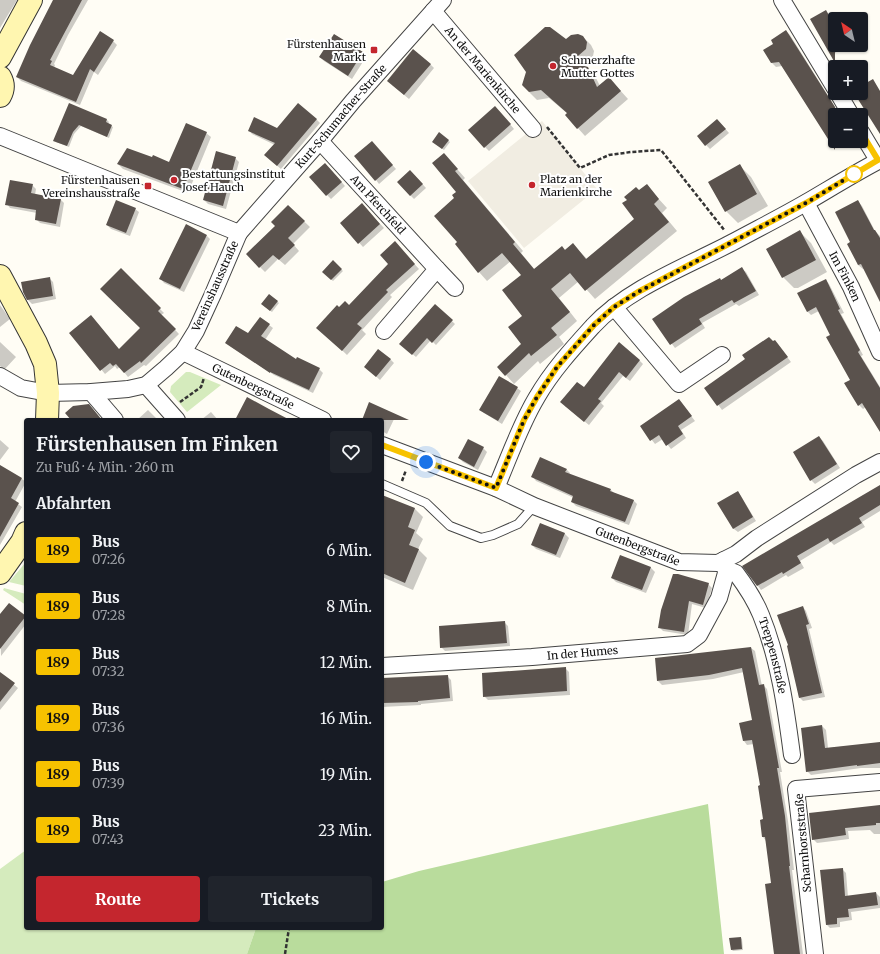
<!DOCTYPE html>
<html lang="de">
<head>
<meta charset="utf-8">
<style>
	:root { --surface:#171b24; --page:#20242c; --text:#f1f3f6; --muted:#9ea1a6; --accent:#c4262e }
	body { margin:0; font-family:Merriweather,serif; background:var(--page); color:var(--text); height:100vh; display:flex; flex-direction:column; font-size:15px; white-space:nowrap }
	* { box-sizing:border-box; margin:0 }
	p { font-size:13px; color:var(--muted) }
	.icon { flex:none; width:22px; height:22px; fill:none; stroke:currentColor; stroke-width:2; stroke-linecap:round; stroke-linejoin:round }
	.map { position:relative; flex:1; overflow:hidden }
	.drawer { position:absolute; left:24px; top:418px; width:360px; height:512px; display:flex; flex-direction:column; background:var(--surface); border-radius:4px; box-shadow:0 1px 3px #0004 }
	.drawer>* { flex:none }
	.badge { padding:0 8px; border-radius:3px; font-size:14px; line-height:26px }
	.needle { width:26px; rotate:325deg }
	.controls { position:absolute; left:828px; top:12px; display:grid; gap:8px }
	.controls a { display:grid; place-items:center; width:40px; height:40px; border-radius:4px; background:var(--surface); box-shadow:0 1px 3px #0004; font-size:20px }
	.you { position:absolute; width:20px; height:20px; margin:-10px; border:3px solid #fff; border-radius:50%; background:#1a73e8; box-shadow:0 0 0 6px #1a73e833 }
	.map>.badge { position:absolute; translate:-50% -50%; box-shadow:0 0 0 2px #fff }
	h2 { padding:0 12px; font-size:15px; line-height:36px }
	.round { display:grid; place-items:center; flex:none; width:42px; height:42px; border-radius:4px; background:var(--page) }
	.summary { display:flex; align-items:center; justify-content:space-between; height:68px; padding:0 12px }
	h1 { font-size:19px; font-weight:700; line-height:30px }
	.primary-button { display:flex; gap:8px; margin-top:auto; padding:8px 12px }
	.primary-button a { flex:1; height:46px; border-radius:4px; background:var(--accent); color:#fff; font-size:16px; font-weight:700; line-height:46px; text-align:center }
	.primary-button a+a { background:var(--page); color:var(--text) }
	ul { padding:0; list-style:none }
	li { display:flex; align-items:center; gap:12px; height:56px; padding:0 12px }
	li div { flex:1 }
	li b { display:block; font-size:15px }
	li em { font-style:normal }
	li .badge { min-width:44px; font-weight:700; text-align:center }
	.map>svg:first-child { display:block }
	.green { fill:#d5ebbd }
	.forest { fill:#b9dc9c }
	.plaza { fill:#f1ede2 }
	.shadow { fill:#0003 }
	.building { fill:#5a524d }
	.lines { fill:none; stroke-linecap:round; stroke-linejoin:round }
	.lane-casing { stroke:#444; stroke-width:10 }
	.street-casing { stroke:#444; stroke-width:18 }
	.secondary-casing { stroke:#333; stroke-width:24 }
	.path { stroke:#333; stroke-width:2.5; stroke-dasharray:4 2; stroke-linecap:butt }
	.lane { stroke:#fff; stroke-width:8 }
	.street { stroke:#fff; stroke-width:16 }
	.secondary { stroke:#fff6b0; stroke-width:22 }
	.line-casing { stroke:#fff; stroke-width:9 }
	.line { stroke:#f7c200; stroke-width:6 }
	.walk { stroke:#111; stroke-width:4; stroke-dasharray:0 7.2 }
	.poi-dot { fill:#c4262e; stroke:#fff; stroke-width:1.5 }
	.stop-dot { fill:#fff; stroke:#f7c200; stroke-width:2 }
	.labels { text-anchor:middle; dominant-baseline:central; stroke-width:4; stroke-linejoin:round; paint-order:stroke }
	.poi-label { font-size:11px; fill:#111; stroke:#fff; text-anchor:start }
	.street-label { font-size:11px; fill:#111; stroke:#fff }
</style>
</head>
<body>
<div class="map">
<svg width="880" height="954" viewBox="0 0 880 954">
	<rect width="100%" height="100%" fill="#fffdf5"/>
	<path class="green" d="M186 372H190L221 385 187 412 170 392 171 386Z
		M26 562V586L9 582Z
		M4 588 26 594V605L3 590Z
		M26 850V928H256L247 954H0V869Z"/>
	<path class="forest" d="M708 804 724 954H247L256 928H382V882L419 871Z"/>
	<path class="plaza" d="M542 121 597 189 524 248 468 181Z"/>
	<path class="shadow" d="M0 0H17L0 28Z
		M55 0H88L68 35 54 64 55 65 54 68 73 76 113 41 117 45 98 75 94 72 80 105 21 81 17 77Z
		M825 11 835 25V45H847L833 54Z
		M786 31 790 35 840 115H835V141H848L836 148 832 144 782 66 776 67 772 63 775 44Z
		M335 35 363 53 366 57 352 79 324 61 320 57Z
		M583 37 591 45 594 51 593 56 582 66 587 68 595 76 600 86 609 78 628 99 585 136 566 115 568 114 549 98 537 100 529 92 566 41Z
		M430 64 434 68 409 99 392 85Z
		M69 105 107 120 109 122 108 124 113 127 109 138 81 126 74 134 69 147 56 142Z
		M499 111 514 129 489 151 485 147Z
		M316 119 320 123 281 169 269 159 275 145 252 134 249 130 277 129Z
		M721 124 729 133 710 149 706 145Z
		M206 133 211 137 188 193 123 169 118 164 170 163Z
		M439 134 450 142 444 150 435 143Z
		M375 146 396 169 379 184 376 180Z
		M444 154 465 178 463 180 523 251 521 253 535 270 573 244 587 259 636 219 639 191 646 185 667 208 662 213 677 231 595 299 579 281 559 298 577 321 559 337 564 344 540 364 538 361 514 384 499 367 523 344V276L511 261 487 281 479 272 458 243 456 198 457 192Z
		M235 158 239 162 226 209 208 204 204 200Z
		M739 165 751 177 768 206 738 223 726 211 710 183Z
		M329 168 345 186 331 199 327 195Z
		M414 175 426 188 414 199 410 195Z
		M32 185 36 189 35 195 60 199 64 203 60 227 40 223 36 219 37 213 10 208 7 204Z
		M858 201 862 206 875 231 880 236V299L864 269H863L858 265 852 243Z
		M288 206 310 227 293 244 299 251 285 265 278 259 265 272 247 254 277 226Z
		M365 208 384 228 363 247 341 223Z
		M135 209 139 212 130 236 111 229 107 225Z
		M799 231 811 243 827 272 798 288H794L782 276Z
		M207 236 210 239 184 292 164 283 161 279Z
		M400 248 419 269 390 295 392 297 362 330 366 334 347 355 323 332 349 307 390 264Z
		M333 262 343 271 333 281 323 272Z
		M742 269 746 272 759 295 739 306 736 304 702 323 705 328 675 348 653 319Z
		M121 270 164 313 161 315 179 334 146 366 144 365 128 377 120 367 117 369 115 366 105 374 71 333 119 350 141 328Z
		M49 278 53 282 56 299 32 304 28 300 24 292Z
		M826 280 829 284 844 313 841 314 863 355 861 356 880 387V430L866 407 863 409 859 405 851 380 819 311 811 315 807 311Z
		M269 295 279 303 272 312 264 306Z
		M0 305 10 319 0 327Z
		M435 305 455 324 436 345 431 340 416 357 404 347Z
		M260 318 273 328 265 340 296 361 319 369 323 373 313 393 274 375 230 346 248 335Z
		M775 341 791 362 722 410 706 388Z
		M0 342 16 357 4 370 0 366Z
		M390 359 394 363 380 380 369 370Z
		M639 360 643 364 630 381 623 376 601 403 604 406 589 425 565 406 584 388Z
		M517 388 521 391 502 424 484 413 480 410Z
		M679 400 695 421 681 430 686 438 671 449 663 439 655 444 641 426Z
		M148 410 158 420H137Z
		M211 412 218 420H201Z
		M395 417 387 434 382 431V420H363Z
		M819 437 823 441 840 468 815 484 811 480Z
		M0 440 9 448 0 460Z
		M483 448 487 452 478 470 463 462 459 458Z
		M1 467 22 479 26 482 15 502 22 507 0 545V470Z
		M566 469 570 473 569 475 611 490 614 493 633 500 637 504 629 525 576 506 572 502 574 498 536 481 533 477Z
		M880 488V511L862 522 865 527 834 545 831 542 800 561 804 568 788 577 786 575 761 590 744 567Z
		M738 492 741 496 756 521 738 532 734 529 719 503Z
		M382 496 415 509 423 517 416 533 423 539 418 549 427 558 413 590 382 577Z
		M541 524 565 534 569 538 560 558 536 549 532 545Z
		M621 556 651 568 655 572 646 593 616 582 612 578Z
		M674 574 708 584 712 588 706 608 692 604 688 635 663 631 659 627 662 610Z
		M9 605 26 618V624L1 656 0 616Z
		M803 607 806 611 812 628 809 629 825 697 803 701 799 697 789 646Z
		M505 623 508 626 510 646 445 651 441 647Z
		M751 648 755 651 762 686 763 685 767 689 782 772H780L788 821 794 870H792L803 954H779L772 884 766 841 763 837 765 820 761 786 754 744 747 745 744 741 753 721 744 672 713 679 662 685 658 681Z
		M565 668 569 672 570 695 488 700 484 696Z
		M0 673 18 688 0 710Z
		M447 676 451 680 453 701 421 704V705L382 707V679Z
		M822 726 826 730 828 748 880 743V768H861L811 775 807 771Z
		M880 806V834H874L870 830 848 831 849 839 817 843 813 839Z
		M842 869 846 873 848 897 876 893 880 897V908L851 912 852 920 840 922V927L830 928 827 925Z
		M741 938 742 939 743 950 733 951 732 950Z"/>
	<path class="building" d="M53 0H82L50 60 52 61 50 65 73 75 100 31 114 40 94 72 90 69 76 102 16 77 30 45Z
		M826 10 835 26V63L810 19Z
		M545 27H550L566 39 571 35 578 34 583 36 587 42 586 49 571 62 588 67 597 87 609 77 621 91 577 129 565 115 567 113 541 90 529 92 522 85 526 72 514 55Z
		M786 30 835 107V150L779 62 771 63 763 50 773 44 771 40Z
		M334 34 363 52 348 76 319 57Z
		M413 49 431 64 404 95 387 81Z
		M873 79 880 91V134L854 93H861V86Z
		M69 103 107 119 106 122 112 125 107 137 79 125 73 132 67 146 53 141Z
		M298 103 317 119 277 166 264 155 275 143 248 131 254 117 277 128Z
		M495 106 511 124 484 148 468 130Z
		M717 119 726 129 705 146 697 136Z
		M186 123 207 132 183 189 117 164 127 148 152 157 153 155 169 162Z
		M439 132 449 140 442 149 432 142Z
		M372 141 393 165 375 181 354 156Z
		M216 151 236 157 223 206 203 200Z
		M444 153 458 169 455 171 515 242 513 244 534 269 562 246 565 250 573 243 586 259 634 219 622 203 627 200 624 197 636 187 639 190 647 184 659 199 654 204 669 222 585 291 570 273 551 289 570 312 551 328 557 335 531 356 529 353 505 376 497 367 521 344 508 327 522 316 502 290 521 275 502 253 478 273 455 244 457 242 434 216 454 198 452 195 456 192 432 163Z
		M325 163 342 182 326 196 309 177Z
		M740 164 757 194 725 212 708 182Z
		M410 170 423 184 410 196 397 182Z
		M10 180 33 184 31 193 61 199 56 224 35 220 36 210 5 205Z
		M116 200 136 208 126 233 106 225Z
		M858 200 874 230H875L880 238V302L861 264 858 265 847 244 850 242 835 212Z
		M362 203 380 224 358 244 340 223Z
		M288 205 305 221 288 238 295 245 279 260 273 255 259 268 246 254 275 226 271 222Z
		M186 224 207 235 180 289 159 279Z
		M800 230 816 260 782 278 766 249Z
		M395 241 415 264 386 290 388 292 357 324 362 328 342 351 316 328 337 305 339 307 345 301 349 305 388 264 380 255Z
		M333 260 342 269 331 280 322 272Z
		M742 267 756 291 734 303 732 300 699 319 702 324 670 345 652 319 684 297 720 278 721 280Z
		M121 268 161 308 158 311 176 329 141 363 140 361 124 373 116 364 113 366 110 363 100 371 69 333 91 315 119 349 140 328 100 289Z
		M50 277 53 296 27 300 23 292 21 282Z
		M826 279 840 309 838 310 860 350 858 352 880 388V432L862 403 858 406 844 383 850 380 826 337 830 335 816 307 807 312 797 293Z
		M269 294 278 301 270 311 261 304Z
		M435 304 453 320 432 343 427 338 412 355 399 344Z
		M260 317 270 324 261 336 296 359 297 357 320 368 309 390 270 372V373L225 343 236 326 248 333Z
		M769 337 773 341 775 340 788 357 717 406 704 388 745 359 742 355Z
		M619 342 640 360 626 378 619 372 598 399 601 401 584 422 560 402 577 382 584 387Z
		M378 349 391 359 376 377 364 367Z
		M499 376 518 387 498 421 479 410Z
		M247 397 269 409 290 420H235Z
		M679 399 692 416 678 426 683 434 666 446 659 435 650 441 640 426Z
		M369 402 409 420H362Z
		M89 404 102 420H71L65 413 73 406Z
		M819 436 837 464 810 481 793 452Z
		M468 439 484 447 474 467 458 458Z
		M540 457 567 469 565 472 611 489 610 491 634 500 625 522 571 502 573 496 531 477Z
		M0 465 22 478 11 498 19 503 0 537Z
		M880 485V505L859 518 862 523 830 542 828 538 797 556 801 563 783 574 782 572 757 586 742 566Z
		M738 491 753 517 733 529 717 503Z
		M382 495 415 508 408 527 415 530 409 545 419 549 405 583 382 573Z
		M540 523 565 533 556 555 531 545Z
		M620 555 651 567 642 590 611 578Z
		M673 574H678L709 583 703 605 689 601 684 632 658 628 661 610Z
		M9 603 26 616 0 649V614Z
		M803 606 809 624 806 625 822 693 799 698 787 646 788 645 777 615Z
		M505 621 507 643 440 648 439 626Z
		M751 647 759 685 764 684 779 768H777L785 816 790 866H789L800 954H774L765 884 771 883 765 837H762L760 820 763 819 758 786 760 785 752 740 743 741 739 723 752 720 742 668 709 675 657 681 655 658Z
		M566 667 567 691 483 697 482 673Z
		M0 672 15 683 0 702Z
		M448 675 450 698 418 701V702L382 703V678Z
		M822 725 825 748 880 742V763L857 766V765L806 772 801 728Z
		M880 805V823H876V825L845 828 846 835 812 840 809 813Z
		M843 868 845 896 876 892 878 905 848 909 849 917 837 918V924L826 925 820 870Z
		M741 937 742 949 731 950 729 938Z"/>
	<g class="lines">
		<g class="lane-casing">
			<path id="lane" d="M382 484 426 503 450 526 481 538 493 535 518 524 534 506"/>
		</g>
		<g class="street-casing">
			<g id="street">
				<path d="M782 0 835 88"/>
				<path id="s1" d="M433 11 533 129"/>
				<path d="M838 93 851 115"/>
				<path d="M861 132 878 160"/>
				<path d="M0 136 239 233 213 294 196 331 183 352 166 368 146 385 128 389 91 392 48 393 21 388 0 376"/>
				<path id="s2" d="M320 141 437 269 384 331"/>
				<path id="s3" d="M806 203 851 287 880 352"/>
				<path id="s4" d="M239 233 320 141 353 101 443 0"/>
				<path d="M437 269 455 288"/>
				<path d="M614 307 679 384 722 355"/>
				<path id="s5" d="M183 352 323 420"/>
				<path d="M146 385 177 420"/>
				<path d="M91 392 115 420"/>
				<path id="s6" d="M382 445 496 488 534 506 679 562 718 563 736 554 757 538 856 475 880 462"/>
				<path d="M496 488C509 458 520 425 537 397 552 371 573 348 593 326 628 288 690 265 735 241 759 228 783 216 807 202 831 188 855 173 880 160"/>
				<path id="s7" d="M726 569 736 573C745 585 755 600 761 615 779 659 786 709 792 755"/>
				<path id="s8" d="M382 666 532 657 687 644 699 635 719 598 726 573 724 560"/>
				<path d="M815 954 796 789 880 782"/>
			</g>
		</g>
		<g class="secondary-casing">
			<path id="secondary" d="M0 57 31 0
				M0 77C4 84 4 89 0 96
				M0 276 36 343 45 364 48 393 47 420
				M0 573 22 542 26 533"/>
		</g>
		<path class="path" d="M547 127 580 168 609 155 631 152 661 150 725 231
			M180 402 201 387 204 378
			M402 481 406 470
			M285 954 289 928"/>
		<use href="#lane" class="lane"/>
		<use href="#street" class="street"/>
		<use href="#secondary" class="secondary"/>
	</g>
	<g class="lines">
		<g class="line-casing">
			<path id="line" d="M382 445 496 488 524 420 537 397 557 367 594 325 614 307 638 292 806 203 878 160 861 132"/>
		</g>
		<use href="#line" class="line"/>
		<path class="walk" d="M426 462 496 488 524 420 537 397 557 367 594 325 614 307 638 292 806 203 854 174"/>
	</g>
	<g class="poi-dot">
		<rect x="370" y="46" width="8" height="8" rx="2"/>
		<circle cx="553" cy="66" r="4"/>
		<circle cx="174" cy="180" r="4"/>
		<circle cx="532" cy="185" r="4"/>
		<rect x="144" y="182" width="8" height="8" rx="2"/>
	</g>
	<circle class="stop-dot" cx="854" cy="174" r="8"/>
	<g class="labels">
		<g class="poi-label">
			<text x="366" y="44" text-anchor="end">Fürstenhausen<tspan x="366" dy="13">Markt</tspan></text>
			<text x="561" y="60">Schmerzhafte<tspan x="561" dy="13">Mutter Gottes</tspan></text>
			<text x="182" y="174">Bestattungsinstitut<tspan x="182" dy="13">Josef Hauch</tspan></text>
			<text x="540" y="179">Platz an der<tspan x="540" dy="13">Marienkirche</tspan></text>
			<text x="140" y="180" text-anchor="end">Fürstenhausen<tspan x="140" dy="13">Vereinshausstraße</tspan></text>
		</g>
		<g class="street-label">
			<text stroke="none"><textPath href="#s1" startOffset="77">An der Marienkirche</textPath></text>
			<text stroke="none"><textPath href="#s4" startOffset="155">Kurt-Schumacher-Straße</textPath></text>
			<text stroke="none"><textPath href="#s2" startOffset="86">Am Pferchfeld</textPath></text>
			<text stroke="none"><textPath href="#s3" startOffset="83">Im Finken</textPath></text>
			<text transform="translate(215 286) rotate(-66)">Vereinshausstraße</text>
			<text stroke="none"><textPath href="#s5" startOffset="78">Gutenbergstraße</textPath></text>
			<text stroke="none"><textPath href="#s6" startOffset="275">Gutenbergstraße</textPath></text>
			<text stroke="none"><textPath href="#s8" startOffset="201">In der Humes</textPath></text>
			<text stroke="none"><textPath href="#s7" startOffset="102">Treppenstraße</textPath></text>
			<text transform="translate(803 843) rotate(-95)">Scharnhorststraße</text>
		</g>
	</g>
</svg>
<div class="controls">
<a><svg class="needle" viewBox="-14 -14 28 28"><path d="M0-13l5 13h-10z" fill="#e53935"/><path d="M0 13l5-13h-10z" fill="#9ea1a6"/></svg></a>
<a>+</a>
<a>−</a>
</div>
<div class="you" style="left:426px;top:462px"></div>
<section class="drawer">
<div class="summary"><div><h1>Fürstenhausen Im Finken</h1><p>Zu Fuß · 4 Min. · 260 m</p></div><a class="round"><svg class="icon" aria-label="heart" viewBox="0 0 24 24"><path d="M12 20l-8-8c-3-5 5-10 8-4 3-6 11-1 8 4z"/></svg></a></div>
<h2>Abfahrten</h2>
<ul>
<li><span class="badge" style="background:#f7c200;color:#111">189</span><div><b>Bus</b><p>07:26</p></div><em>6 Min.</em></li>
<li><span class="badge" style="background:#f7c200;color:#111">189</span><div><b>Bus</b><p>07:28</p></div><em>8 Min.</em></li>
<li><span class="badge" style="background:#f7c200;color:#111">189</span><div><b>Bus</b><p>07:32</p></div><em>12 Min.</em></li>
<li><span class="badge" style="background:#f7c200;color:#111">189</span><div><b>Bus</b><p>07:36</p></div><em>16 Min.</em></li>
<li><span class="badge" style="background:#f7c200;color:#111">189</span><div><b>Bus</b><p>07:39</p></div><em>19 Min.</em></li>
<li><span class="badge" style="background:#f7c200;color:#111">189</span><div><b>Bus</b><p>07:43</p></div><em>23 Min.</em></li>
</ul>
<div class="primary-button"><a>Route</a><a>Tickets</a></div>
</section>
</div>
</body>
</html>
